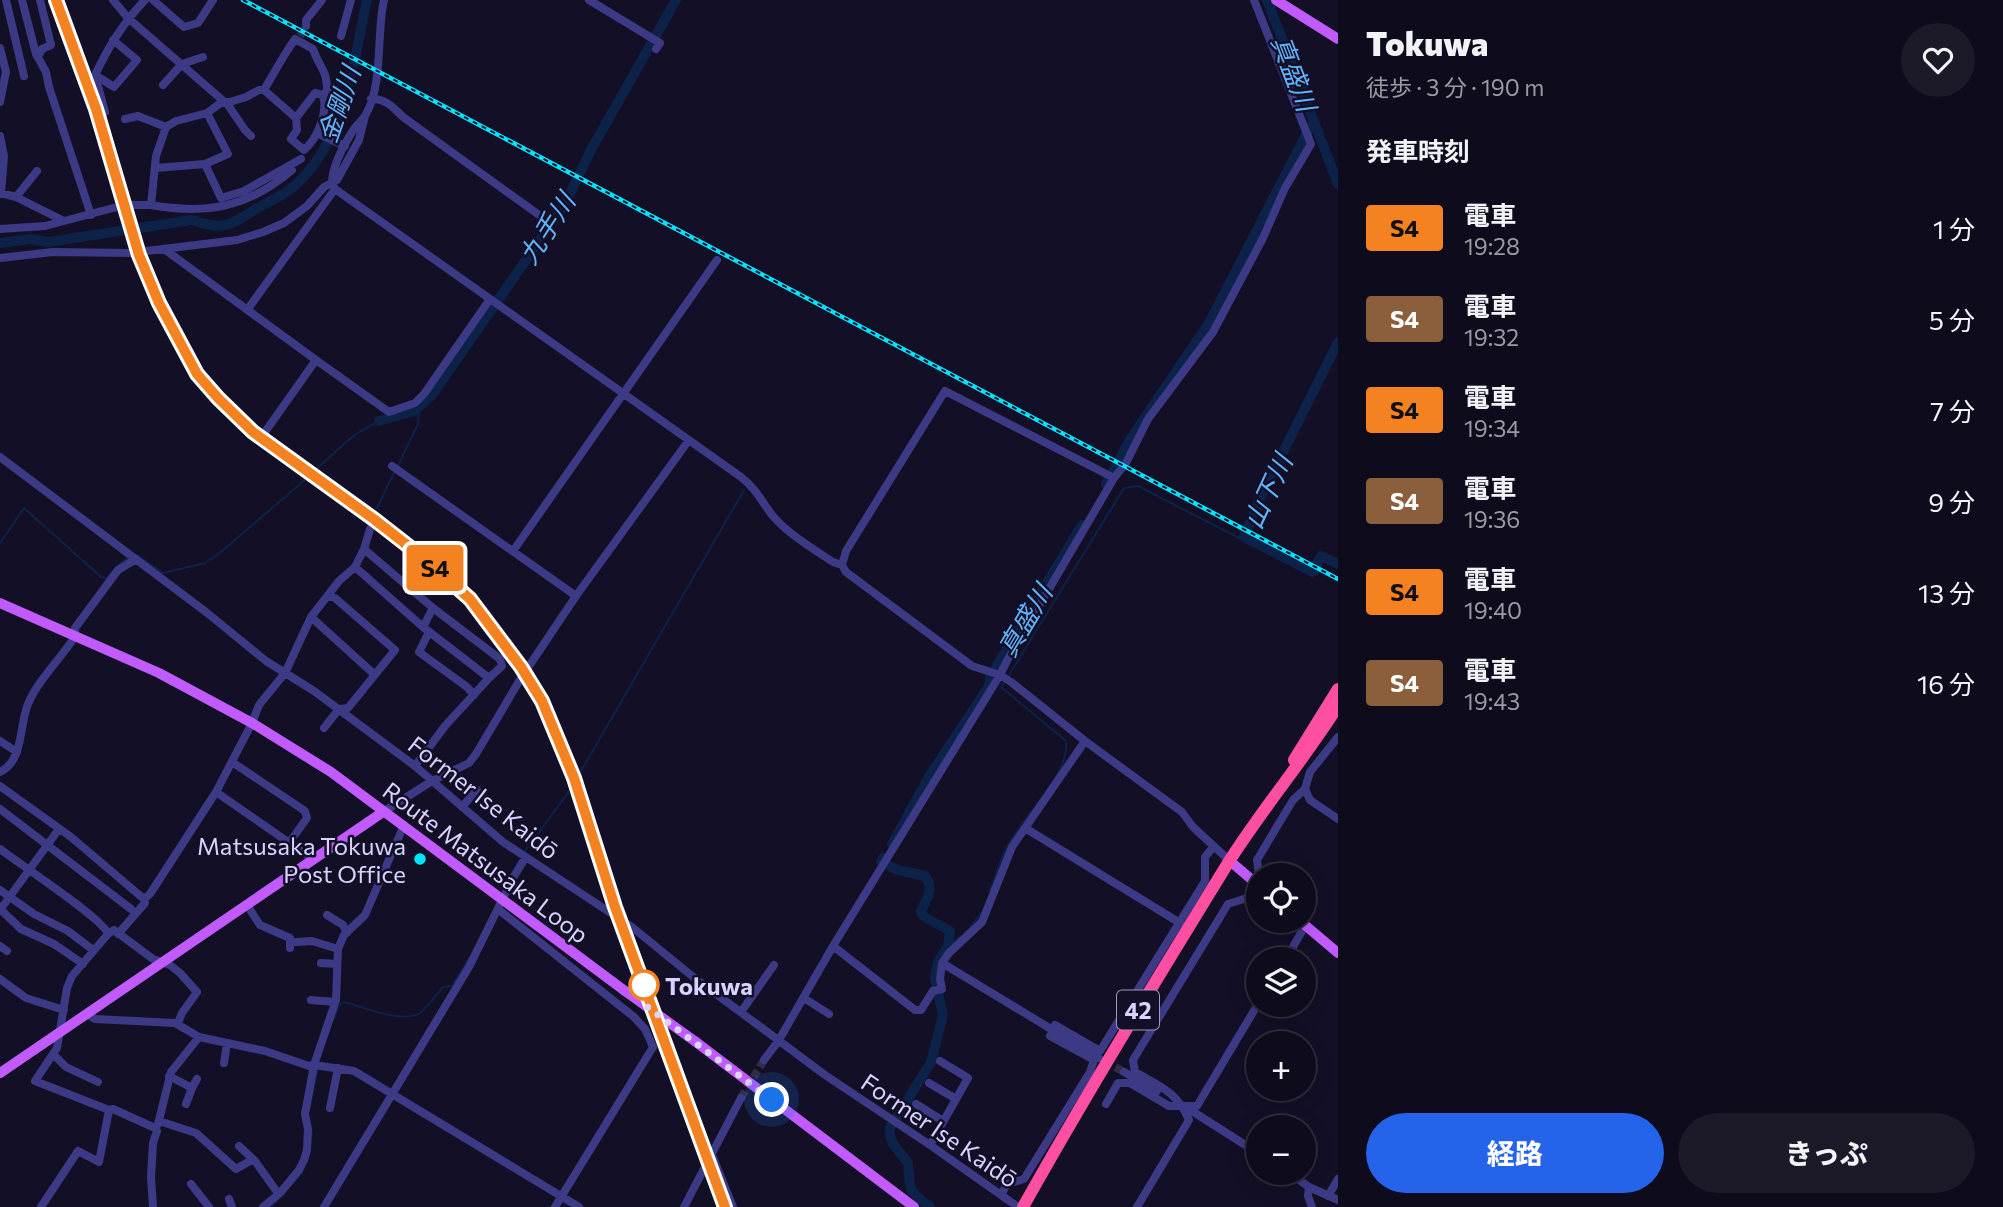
<!DOCTYPE html>
<html lang="ja">
<head>
<meta charset="utf-8">
<style>
	:root { --surface:#0e0b1c; --page:#1c1929; --text:#f1f3f6; --muted:#9b9ba3; --line:#2e2b3b; --accent:#2563eb }
	body { margin:0; font-family:Commissioner,"Noto Sans JP",sans-serif; background:var(--page); color:var(--text); height:100vh; display:flex; flex-direction:column; font-size:26px; white-space:nowrap }
	* { box-sizing:border-box; margin:0 }
	p { font-size:23px; color:var(--muted) }
	.icon { flex:none; width:38px; height:38px; fill:none; stroke:currentColor; stroke-width:2; stroke-linecap:round; stroke-linejoin:round }
	.map { position:relative; flex:1; overflow:hidden }
	.drawer { display:flex; flex-direction:column; background:var(--surface); width:665px }
	.drawer>* { flex:none }
	.badge { padding:0 14px; border-radius:5px; font-size:24px; line-height:46px }
	.controls { position:absolute; left:1246px; top:863px; display:grid; gap:14px }
	.controls a { display:grid; place-items:center; width:70px; height:70px; border-radius:50%; background:var(--surface); box-shadow:0 4px 18px #0003,0 0 0 2px var(--line); font-size:35px }
	.you { position:absolute; width:35px; height:35px; margin:-18px; border:5px solid #fff; border-radius:50%; background:#1a73e8; box-shadow:0 0 0 10px #1a73e833 }
	.map>.badge { position:absolute; translate:-50% -50%; box-shadow:0 0 0 4px #fff }
	h2 { padding:0 28px; font-size:26px; line-height:63px }
	.round { display:grid; place-items:center; flex:none; width:74px; height:74px; border-radius:37px; background:var(--page) }
	.overview { display:flex; align-items:center; justify-content:space-between; height:119px; padding:0 28px }
	h1 { font-size:33px; font-weight:800; line-height:52px }
	.button { display:flex; gap:14px; margin-top:auto; padding:14px 28px }
	.button a { flex:1; height:80px; border-radius:42px; background:var(--accent); color:#fff; font-size:28px; font-weight:800; line-height:80px; text-align:center }
	.button a+a { background:var(--page); color:var(--text) }
	ul { padding:0; list-style:none }
	li { display:flex; align-items:center; gap:21px; height:91px; padding:0 28px }
	li div { flex:1 }
	li b { display:block; font-size:26px }
	li em { font-style:normal }
	li .badge { min-width:77px; font-weight:700; text-align:center }
	main { display:flex; flex:1; min-height:0 }
	.map>svg:first-child { display:block }
	.lines { fill:none; stroke-linecap:round; stroke-linejoin:round }
	.stream { stroke:#0c2248; stroke-width:2 }
	.river { stroke:#0c2248; stroke-width:10 }
	.minor-tunnel { stroke:#312d47; stroke-width:8; stroke-dasharray:8 4; stroke-linecap:butt }
	.minor { stroke:#3d3a85; stroke-width:8 }
	.major { stroke:#c25bff; stroke-width:10 }
	.highway { stroke:#ff4fa3; stroke-width:12 }
	.rail-casing { stroke:#00e5ff; stroke-width:4.5 }
	.rail { stroke:#130f26; stroke-width:2; stroke-dasharray:5; stroke-linecap:butt }
	.major-bridge { stroke:#c25bff; stroke-width:10 }
	.line-casing { stroke:#fff; stroke-width:16 }
	.line { stroke:#f58220; stroke-width:10 }
	.walk { stroke:#d9d4ff; stroke-width:7; stroke-dasharray:0 12.6 }
	.poi-dot { fill:#00e5ff; stroke:#130f26; stroke-width:2.5 }
	.stop-dot { fill:#fff; stroke:#f58220; stroke-width:3.5 }
	.labels { text-anchor:middle; dominant-baseline:central; stroke-width:5; stroke-linejoin:round; paint-order:stroke }
	.shield { fill:#130f26; stroke:#9e99be; stroke-width:2 }
	.shield-label { font-size:23px; font-weight:bold; fill:#d9d4ff }
	.street-label { font-size:24px; fill:#d9d4ff; stroke:#130f26 }
	.poi-label { font-size:24px; fill:#d9d4ff; stroke:#130f26; text-anchor:end }
	.stop-label { font-size:24px; font-weight:bold; fill:#d9d4ff; stroke:#130f26; text-anchor:start }
	.water-label { font-size:26px; font-style:italic; fill:#62b6ff; stroke:#130f26 }
</style>
</head>
<body>
<main>
<div class="map">
<svg width="1338" height="1207" viewBox="0 0 1338 1207">
	<rect width="100%" height="100%" fill="#130f26"/>
	<g class="lines">
		<path class="stream" d="M398 466 418 424 419 408
			M377 508 395 471
			M0 543 24 508 100 576 106 579 112 572
			M137 555 163 573 205 563 220 553 300 484 345 443 359 432 379 421
			M118 565 128 558
			M1009 675 1124 488 1138 486 1243 540 1244 537
			M525 851 570 790 744 490
			M990 891C996 876 1000 859 1008 845 1024 816 1070 774 1066 741L1001 687 1004 683
			M968 930 982 912
			M948 946 961 936
			M334 1019 339 1006 344 1002C362 1007 404 1024 420 1013 429 1006 435 996 443 987L452 986 469 958
			M310 1107 318 1067
			M307 1162 312 1133
			M271 1207 302 1173"/>
		<path class="river" d="M1267 0 1338 184
			M0 243 30 239 48 242 192 220C223 231 229 226 256 209 268 201 282 197 293 187 345 143 353 63 367 0
			M1338 342 1261 496 1244 537 1313 572 1321 556 1338 564
			M379 421 414 411 432 395 565 204 592 148 676 0
			M1106 484 1131 438 1209 323 1309 129 1315 124
			M892 844 930 775 989 686 990 677 1082 525
			M883 858 881 862 898 870 925 876C935 888 927 899 921 911L923 916 950 931 948 946 938 962 936 971 935 979 943 1015 931 1062 890 1128C888 1144 900 1151 908 1163 911 1191 906 1189 930 1207"/>
		<path class="minor-tunnel" d="M300 36 306 26
			M113 208 132 205
			M1105 1061 1124 1072
			M741 1098 764 1060"/>
		<path class="minor" d="M6 0 24 76
			M22 0 36 54 46 72 49 87 91 215
			M113 0 128 18 228 105 245 130 251 136
			M153 0 184 27 198 23 213 0
			M589 0 660 43 656 49
			M306 26V20L322 0
			M341 36 351 0
			M113 40 137 60 114 87 95 75C109 46 123 23 145 0
			M0 48 6 72 0 102
			M38 57 42 49 51 45 40 0
			M95 75 105 112
			M163 85 182 64 203 57
			M264 90C274 73 283 56 295 39L313 49C319 68 327 68 327 91L323 95 315 93 296 118
			M371 99C385 98 394 108 403 117L546 220
			M125 119 138 116 166 127
			M317 133 345 146
			M0 136 4 156 1 194
			M205 164 228 154 207 113
			M156 168 205 164 221 198 244 191 301 159
			M332 183 335 189 741 477C756 489 761 500 772 515 788 534 812 548 833 562L842 565 846 572 972 666 1000 675 1011 682 1085 741 1182 812 1193 827 1230 861
			M332 183C332 166 345 143 354 129 357 124 362 121 365 116 384 84 376 34 384 0
			M0 193 16 197 64 221 113 208
			M16 197 37 171
			M132 205H151L156 156 166 127 176 121 207 113 222 102H230L246 97 259 90H264L296 118 297 130 291 139 304 150C318 138 328 112 323 95
			M151 205C207 215 249 207 292 170
			M0 229 45 226 64 221
			M164 249 316 360
			M0 258 53 252 130 253 237 240 263 232 284 223 307 206 324 187 337 180 359 140 365 116
			M247 310 335 189
			M265 432 316 360 389 412 415 403 424 394 490 299
			M0 457 206 612 266 661 314 691 415 766 503 842 632 927 692 976 825 1075 930 1145 1018 1207
			M392 466 576 596
			M364 549 433 608 423 627
			M513 551 717 260
			M842 565 846 551 945 391 1114 478
			M355 567 423 627 489 678 445 726 415 766
			M433 608 500 659 502 666 489 678
			M311 617 375 675
			M429 632 419 652 467 687 474 695
			M324 728 339 709 348 708 395 650 335 598 328 596
			M0 741 17 752
			M232 762 305 811 307 818 289 843
			M0 772C24 761 19 725 28 704 37 682 58 661 72 641L75 636V628L118 570 136 559
			M0 786 71 837 144 899
			M1305 789 1310 800 1338 819
			M216 792 314 860
			M462 807 477 790
			M0 809 131 909
			M383 812 432 781 469 763 476 754 521 678 576 596 689 440
			M1025 828 1180 923
			M0 849C18 863 104 919 108 934
			M1259 875 1257 860 1293 800 1305 789 1310 772 1338 737
			M0 890 34 914 68 931 93 950
			M247 905 260 925 290 938V948
			M0 909 21 929 54 944 83 964
			M0 910 59 829
			M499 910 634 1017 645 1029 653 1047 555 1207
			M327 915 343 925 347 933
			M118 934 145 903 144 899 150 894 216 792 252 723 259 705 285 673 311 617 339 581 355 567 364 549 370 529
			M295 942 312 941 338 949
			M0 946 7 951
			M833 946 915 1010H921L933 991 942 989 940 979 942 963 949 953 982 922 1012 847 1085 741
			M1286 959 1305 926
			M321 963 336 964
			M942 963 1099 1058
			M0 979 26 998 64 1010
			M804 998 829 1014
			M311 1000 335 1002
			M741 1012 774 965
			M87 1014 95 1019 175 1023 199 1037 265 1051 309 1066 314 1065 354 1071 579 1207
			M1053 1030 1055 1025 1100 1051 1205 881V857L1214 846
			M54 1055 66 1067 98 1082
			M764 1060 779 1040 833 946 1000 675 1008 659 1114 478 1126 463 1148 419 1213 332 1263 238 1285 188 1311 144 1254 0
			M224 1063 227 1043
			M1124 1072 1157 1091
			M169 1076 192 1088 197 1079
			M929 1083 956 1099
			M186 1104 192 1088
			M916 1104 943 1121
			M1106 1104 1118 1083H1130L1169 1106H1197L1258 1004
			M1184 1106 1258 1153
			M330 1108 338 1068
			M109 1110 113 1109 155 1128 157 1131 153 1143 151 1177 153 1207
			M159 1121 196 1133 236 1169 250 1161H255L277 1192 280 1193
			M158 1124 171 1072 199 1037
			M930 1145 968 1078 940 1061
			M239 1146 255 1161
			M712 1155 733 1207
			M1288 1172 1309 1187 1338 1200
			M191 1184 209 1207
			M1309 1187 1308 1196 1312 1207
			M1001 1195 1007 1184 1024 1179 1090 1072 1094 1060 1050 1036 1053 1030
			M1328 1196 1338 1179
			M229 1199 232 1207
			M41 1207 78 1151 99 1162 109 1110 35 1081 57 1048 67 988 72 976 108 934 114 930 153 959 170 965 180 973 197 992 182 1013 178 1023
			M263 1207 280 1193 299 1170 304 1160 307 1150 308 1129 305 1114 314 1065 336 1000 338 949 344 935 365 915 404 825
			M324 1207 469 967 513 878 525 858
			M684 1207 741 1098
			M1137 1207 1189 1120C1178 1093 1160 1086 1135 1072L1133 1060 1228 904 1247 898 1258 882"/>
		<path class="major" d="M1276 0 1338 39
			M0 603 159 673 252 723 331 772 625 991
			M1230 861 1258 885
			M1299 920 1338 953
			M696 1042 914 1207
			M0 1073 383 812"/>
		<path class="highway" d="M1294 760 1338 689
			M1023 1207C1088 1091 1158 977 1228 863 1262 809 1304 760 1338 706"/>
		<g class="rail-casing">
			<path id="rail" d="M56 0 96 109 139 255 159 303 197 374 218 398 253 432 375 520 425 559 470 599 521 667 542 701 574 778 616 907 725 1207
				M243 0 1338 579"/>
		</g>
		<use href="#rail" class="rail"/>
		<path class="major-bridge" d="M625 991 696 1042"/>
	</g>
	<g class="lines">
		<g class="line-casing">
			<path id="line" d="M56 0 96 109 139 255 159 303 197 374 218 398 253 432 375 520 425 559 470 599 521 667 542 701 574 778 615 907 725 1207"/>
		</g>
		<use href="#line" class="line"/>
		<path class="walk" d="M644 985 642 1003 772 1100"/>
	</g>
	<circle class="poi-dot" cx="420" cy="859" r="7"/>
	<circle class="stop-dot" cx="644" cy="985" r="14"/>
	<g class="labels">
		<rect class="shield" x="1117" y="990.5" width="42" height="39" rx="5"/>
		<g class="shield-label">
			<text x="1138" y="1010">42</text>
		</g>
		<g class="street-label">
			<text transform="translate(484 797) rotate(38)">Former Ise Kaidō</text>
			<text transform="translate(486 862) rotate(37)">Route Matsusaka Loop</text>
			<text transform="translate(940 1130) rotate(34)">Former Ise Kaidō</text>
		</g>
		<g class="poi-label">
			<text x="406" y="845">Matsusaka Tokuwa<tspan x="406" dy="28">Post Office</tspan></text>
		</g>
		<g class="stop-label">
			<text x="665" y="985">Tokuwa</text>
		</g>
		<g class="water-label">
			<text transform="translate(1295 73) rotate(69)">真盛川</text>
			<text transform="translate(338 104) rotate(-71)">金剛川</text>
			<text transform="translate(546 228) rotate(-57)">九手川</text>
			<text transform="translate(1267 491) rotate(-65)">山下川</text>
			<text transform="translate(1024 620) rotate(-59)">真盛川</text>
		</g>
	</g>
</svg>
<div class="controls">
<a><svg class="icon" aria-label="locate" viewBox="0 0 24 24"><circle cx="12" cy="12" r="6"/><path d="M12 2v4M12 18v4M2 12h4M18 12h4"/></svg></a>
<a><svg class="icon" aria-label="layers" viewBox="0 0 24 24"><path d="M12 4l9 5-9 5-9-5zM3 14l9 5 9-5"/></svg></a>
<a>+</a>
<a>−</a>
</div>
<div class="you" style="left:772px;top:1100px"></div>
<b class="badge" style="left:435px;top:568px;background:#f58220;color:#111">S4</b>
</div>
<section class="drawer">
<div class="overview"><div><h1>Tokuwa</h1><p>徒歩 · 3 分 · 190 m</p></div><a class="round"><svg class="icon" aria-label="heart" viewBox="0 0 24 24"><path d="M12 20l-8-8c-3-5 5-10 8-4 3-6 11-1 8 4z"/></svg></a></div>
<h2>発車時刻</h2>
<ul>
<li><span class="badge" style="background:#f58220;color:#111">S4</span><div><b>電車</b><p>19:28</p></div><em>1 分</em></li>
<li><span class="badge" style="background:#8b5e3c;color:#fff">S4</span><div><b>電車</b><p>19:32</p></div><em>5 分</em></li>
<li><span class="badge" style="background:#f58220;color:#111">S4</span><div><b>電車</b><p>19:34</p></div><em>7 分</em></li>
<li><span class="badge" style="background:#8b5e3c;color:#fff">S4</span><div><b>電車</b><p>19:36</p></div><em>9 分</em></li>
<li><span class="badge" style="background:#f58220;color:#111">S4</span><div><b>電車</b><p>19:40</p></div><em>13 分</em></li>
<li><span class="badge" style="background:#8b5e3c;color:#fff">S4</span><div><b>電車</b><p>19:43</p></div><em>16 分</em></li>
</ul>
<div class="button"><a>経路</a><a>きっぷ</a></div>
</section>
</main>
</body>
</html>
